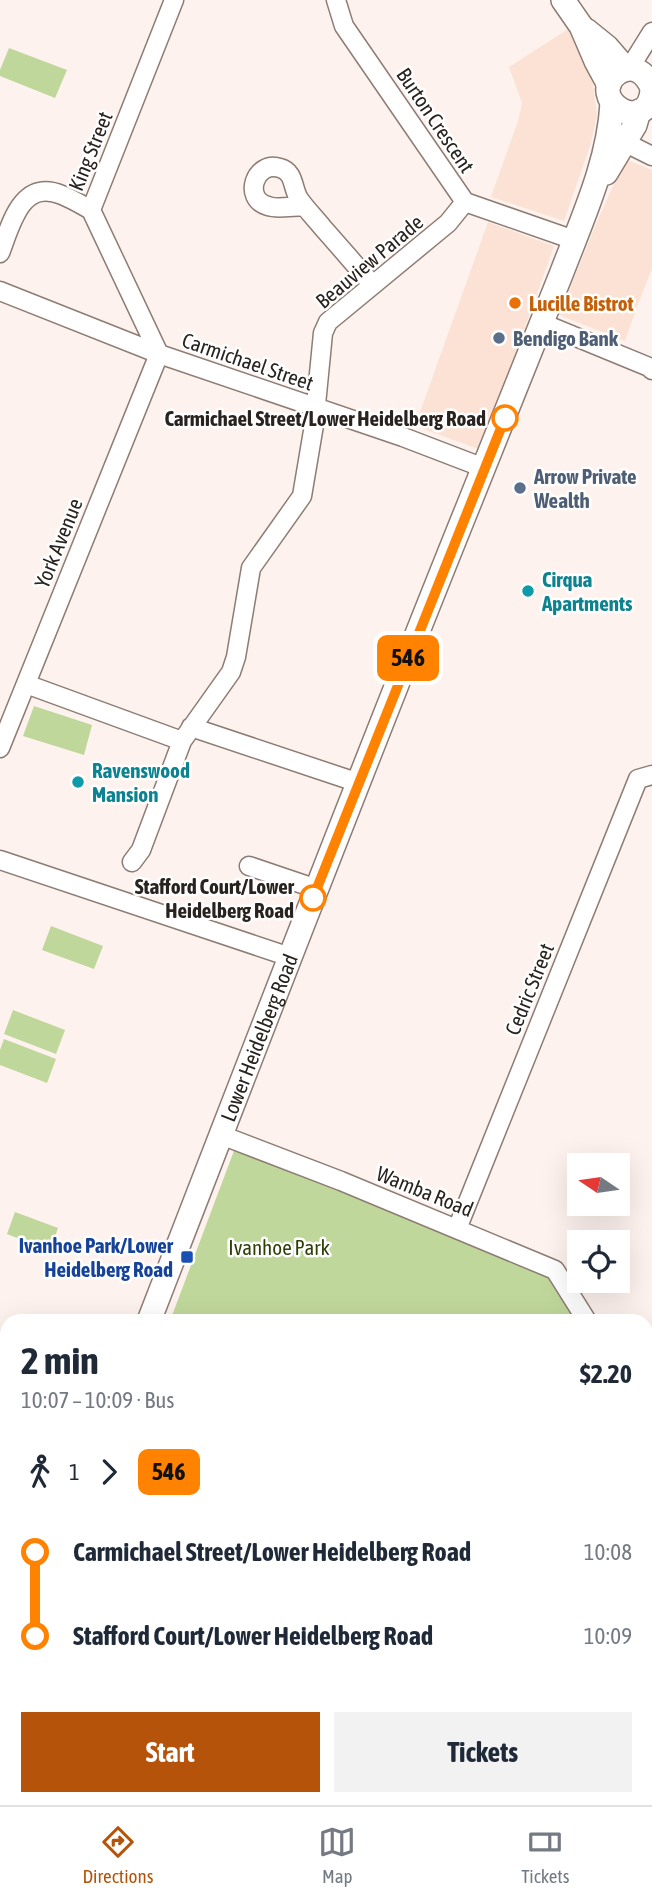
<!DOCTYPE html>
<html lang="en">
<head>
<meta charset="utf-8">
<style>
	:root { --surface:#fff; --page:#f2f2f3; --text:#1f2937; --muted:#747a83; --line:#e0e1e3; --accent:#b45309 }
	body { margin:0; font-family:"Asap Condensed",sans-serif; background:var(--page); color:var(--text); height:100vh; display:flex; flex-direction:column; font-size:26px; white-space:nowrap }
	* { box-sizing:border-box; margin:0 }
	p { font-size:23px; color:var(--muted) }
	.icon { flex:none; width:38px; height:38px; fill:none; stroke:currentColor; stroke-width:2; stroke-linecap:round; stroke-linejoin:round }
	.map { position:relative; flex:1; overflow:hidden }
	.drawer { position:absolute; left:0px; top:1314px; width:653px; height:492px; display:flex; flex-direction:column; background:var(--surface); border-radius:21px 21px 0 0; box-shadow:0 7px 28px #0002 }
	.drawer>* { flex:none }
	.badge { padding:0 14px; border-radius:10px; font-size:24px; line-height:46px }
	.needle { width:46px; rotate:283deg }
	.buttons { position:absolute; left:567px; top:1153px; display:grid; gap:14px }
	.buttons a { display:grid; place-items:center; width:63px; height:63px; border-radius:0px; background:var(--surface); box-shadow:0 7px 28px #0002; font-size:35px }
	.map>.badge { position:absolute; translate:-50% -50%; box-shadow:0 0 0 4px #fff }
	.legs { display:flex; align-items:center; gap:10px; height:77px; padding:0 21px; font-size:23px }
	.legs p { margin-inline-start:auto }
	.summary { display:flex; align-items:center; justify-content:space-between; height:119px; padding:0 21px }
	h1 { font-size:38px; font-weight:700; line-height:52px }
	.button { display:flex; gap:14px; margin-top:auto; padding:14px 21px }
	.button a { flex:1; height:80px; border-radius:0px; background:var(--accent); color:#fff; font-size:28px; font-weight:700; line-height:80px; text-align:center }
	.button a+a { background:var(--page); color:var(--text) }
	ul { padding:0 21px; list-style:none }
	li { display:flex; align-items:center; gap:24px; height:84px; font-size:26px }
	li i { display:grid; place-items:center; width:10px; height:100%; margin:0 9px; background:currentColor }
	li i::after { content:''; width:18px; height:18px; margin:-9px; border:5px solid; border-radius:50%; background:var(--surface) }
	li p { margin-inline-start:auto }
	li:first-child i { background:linear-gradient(#0000 50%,currentColor 0) }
	li:last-child i { background:linear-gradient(currentColor 50%,#0000 0) }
	.dock { display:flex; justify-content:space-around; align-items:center; height:98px; border-top:2px solid var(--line); background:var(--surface); font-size:19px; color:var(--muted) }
	.dock a { display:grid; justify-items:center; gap:4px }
	.dock .selected { color:var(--accent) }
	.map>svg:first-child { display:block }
	.built { fill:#fce2d5 }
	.green { fill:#c0d79b }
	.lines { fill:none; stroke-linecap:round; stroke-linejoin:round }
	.minor-casing { stroke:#8d7c74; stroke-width:21 }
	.major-casing { stroke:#8d7c74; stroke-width:26 }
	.minor { stroke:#fff; stroke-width:18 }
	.major { stroke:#fff; stroke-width:23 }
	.line-1-casing { stroke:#fff; stroke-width:16 }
	.line-1 { stroke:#ff8200; stroke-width:10 }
	.food-dot { fill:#e8710a; stroke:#fff; stroke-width:2.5 }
	.service-dot { fill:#5c6f8a; stroke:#fff; stroke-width:2.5 }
	.stop-1-dot { fill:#fff; stroke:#ff8200; stroke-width:3.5 }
	.culture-dot { fill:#0f9aa8; stroke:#fff; stroke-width:2.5 }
	.transit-dot { fill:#1a4fb4; stroke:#fff; stroke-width:2.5 }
	.labels { text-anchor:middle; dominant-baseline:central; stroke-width:5; stroke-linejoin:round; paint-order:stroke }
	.street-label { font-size:21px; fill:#29231f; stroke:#fff }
	.food-label { font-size:21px; font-weight:bold; fill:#c56008; stroke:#fff; text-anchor:start }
	.service-label { font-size:21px; font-weight:bold; fill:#4e5e75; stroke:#fff; text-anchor:start }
	.stop-label { font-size:21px; font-weight:bold; fill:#29231f; stroke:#fff; text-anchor:end }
	.culture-label { font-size:21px; font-weight:bold; fill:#0d838f; stroke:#fff; text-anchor:start }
	.transit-label { font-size:21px; font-weight:bold; fill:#164399; stroke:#fff; text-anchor:end }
	.park-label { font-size:21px; fill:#2f4007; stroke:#fff }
</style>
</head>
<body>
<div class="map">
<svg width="652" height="1805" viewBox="0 0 652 1805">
	<rect width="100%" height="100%" fill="#fdf2ed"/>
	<path class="built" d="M568 29 585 57 593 85 597 116 590 146 564 221 491 197 518 121 522 103 509 67Z
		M625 159 652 170V269L637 306 625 341 559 315 596 224Z
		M488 222 554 246 481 450 415 426Z"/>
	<path class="green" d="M9 48 67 70 55 98 0 76V70Z
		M34 706 92 725 84 755 23 736Z
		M51 926 103 946 94 969 42 950Z
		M13 1010 65 1030 56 1054 4 1034Z
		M4 1039 56 1059 47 1083 0 1065V1050Z
		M235 1148 547 1275 577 1321H170Z
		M15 1212 58 1228 50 1251 7 1234Z
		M652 1739V1805H556L565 1799H646V1743Z"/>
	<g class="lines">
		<g class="minor-casing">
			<path id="minor" d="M336 0 344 26 465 202 574 240
				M629 69 652 32
				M624 142 652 156
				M305 207C293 205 279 210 268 206 242 199 255 160 280 168 295 172 292 188 299 199 306 209 315 218 323 228 340 247 356 266 373 285
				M0 253C11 225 21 178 62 195 72 199 82 205 91 210
				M0 291 159 354 403 437 484 468
				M542 323 649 367 652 370
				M26 684 182 741
				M191 727 359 783
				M0 748 159 354 91 210 174 0
				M0 860 290 957
				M132 862 141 850 182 741 231 672 236 657 251 568 302 496 314 425 323 333 328 322 448 223 465 202
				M249 866 317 889
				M221 1135 341 1181 555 1270 587 1321
				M457 1229 638 779 652 775
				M646 1398 652 1393
				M646 1589 652 1585
				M0 1623 7 1628
				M0 1649 7 1657
				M442 1799 446 1805"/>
		</g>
		<g class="major-casing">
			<g id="major">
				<path d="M563 0 581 26 596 61 609 85"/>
				<path d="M586 30 607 47 626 69"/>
				<path d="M652 88C646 73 633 63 618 73 584 97 646 139 652 91"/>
				<path d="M606 173 635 125 639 111"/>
				<path id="s1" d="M149 1321C254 1050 358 779 467 509 499 430 531 351 562 272 583 217 609 161 612 103"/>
				<path d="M0 1739 7 1710"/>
			</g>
		</g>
		<use href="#minor" class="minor"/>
		<use href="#major" class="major"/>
	</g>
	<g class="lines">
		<g class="line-1-casing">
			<path id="line-1" d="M313 898 505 418"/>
		</g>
		<use href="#line-1" class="line-1"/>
	</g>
	<circle class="food-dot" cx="515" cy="303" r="7"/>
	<g class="service-dot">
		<circle cx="499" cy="338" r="7"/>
		<circle cx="520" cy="488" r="7"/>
	</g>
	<g class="stop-1-dot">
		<circle cx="505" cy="418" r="12"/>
		<circle cx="313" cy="898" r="12"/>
	</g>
	<g class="culture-dot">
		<circle cx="528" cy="591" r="7"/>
		<circle cx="78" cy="782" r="7"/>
	</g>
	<rect class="transit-dot" x="180" y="1250" width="14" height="14" rx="3.5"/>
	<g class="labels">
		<g class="street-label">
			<text transform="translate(436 120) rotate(56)">Burton Crescent</text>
			<text transform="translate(90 151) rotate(-68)">King Street</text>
			<text transform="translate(369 261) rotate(-40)">Beauview Parade</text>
			<text transform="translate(248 361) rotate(19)">Carmichael Street</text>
			<text transform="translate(58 543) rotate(-68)">York Avenue</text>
			<text transform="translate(529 989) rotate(-68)">Cedric Street</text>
			<text stroke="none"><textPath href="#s1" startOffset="304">Lower Heidelberg Road</textPath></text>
			<text transform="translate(425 1191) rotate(22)">Wamba Road</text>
		</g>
		<g class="food-label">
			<text x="529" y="303">Lucille Bistrot</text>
		</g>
		<g class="service-label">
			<text x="513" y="338">Bendigo Bank</text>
			<text x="534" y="476">Arrow Private<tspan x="534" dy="24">Wealth</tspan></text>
		</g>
		<g class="stop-label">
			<text x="486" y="418">Carmichael Street/Lower Heidelberg Road</text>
			<text x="294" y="886">Stafford Court/Lower<tspan x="294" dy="24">Heidelberg Road</tspan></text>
		</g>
		<g class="culture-label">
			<text x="542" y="579">Cirqua<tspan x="542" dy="24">Apartments</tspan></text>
			<text x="92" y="770">Ravenswood<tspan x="92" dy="24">Mansion</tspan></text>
		</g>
		<g class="transit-label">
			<text x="173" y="1245">Ivanhoe Park/Lower<tspan x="173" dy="24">Heidelberg Road</tspan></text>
		</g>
		<g class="park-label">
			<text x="279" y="1247">Ivanhoe Park</text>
		</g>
	</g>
</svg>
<div class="buttons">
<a><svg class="needle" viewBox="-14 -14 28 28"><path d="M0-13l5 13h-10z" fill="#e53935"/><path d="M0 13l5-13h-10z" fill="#747a83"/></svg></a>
<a><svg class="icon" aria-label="locate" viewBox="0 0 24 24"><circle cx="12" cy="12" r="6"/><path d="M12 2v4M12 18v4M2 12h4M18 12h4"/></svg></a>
</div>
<b class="badge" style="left:408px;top:658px;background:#ff8200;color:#111">546</b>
<section class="drawer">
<div class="summary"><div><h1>2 min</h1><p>10:07 – 10:09 · Bus</p></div><b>$2.20</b></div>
<div class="legs"><svg class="icon" aria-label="walk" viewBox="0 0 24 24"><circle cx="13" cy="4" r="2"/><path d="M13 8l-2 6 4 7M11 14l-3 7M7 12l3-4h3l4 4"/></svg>1<svg class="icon" aria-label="forward" viewBox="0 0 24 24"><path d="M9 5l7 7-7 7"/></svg><b class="badge" style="background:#ff8200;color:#111">546</b></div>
<ul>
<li><i style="color:#ff8200"></i><b>Carmichael Street/Lower Heidelberg Road</b><p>10:08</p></li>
<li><i style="color:#ff8200"></i><b>Stafford Court/Lower Heidelberg Road</b><p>10:09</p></li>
</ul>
<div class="button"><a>Start</a><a>Tickets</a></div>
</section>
</div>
<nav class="dock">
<a class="selected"><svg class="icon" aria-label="directions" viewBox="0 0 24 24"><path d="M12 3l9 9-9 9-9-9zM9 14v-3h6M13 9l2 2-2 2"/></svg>Directions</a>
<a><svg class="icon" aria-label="map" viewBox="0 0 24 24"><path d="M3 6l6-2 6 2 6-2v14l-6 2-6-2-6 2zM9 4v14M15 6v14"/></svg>Map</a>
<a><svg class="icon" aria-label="tickets" viewBox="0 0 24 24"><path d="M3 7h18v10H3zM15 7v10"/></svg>Tickets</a>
</nav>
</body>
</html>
